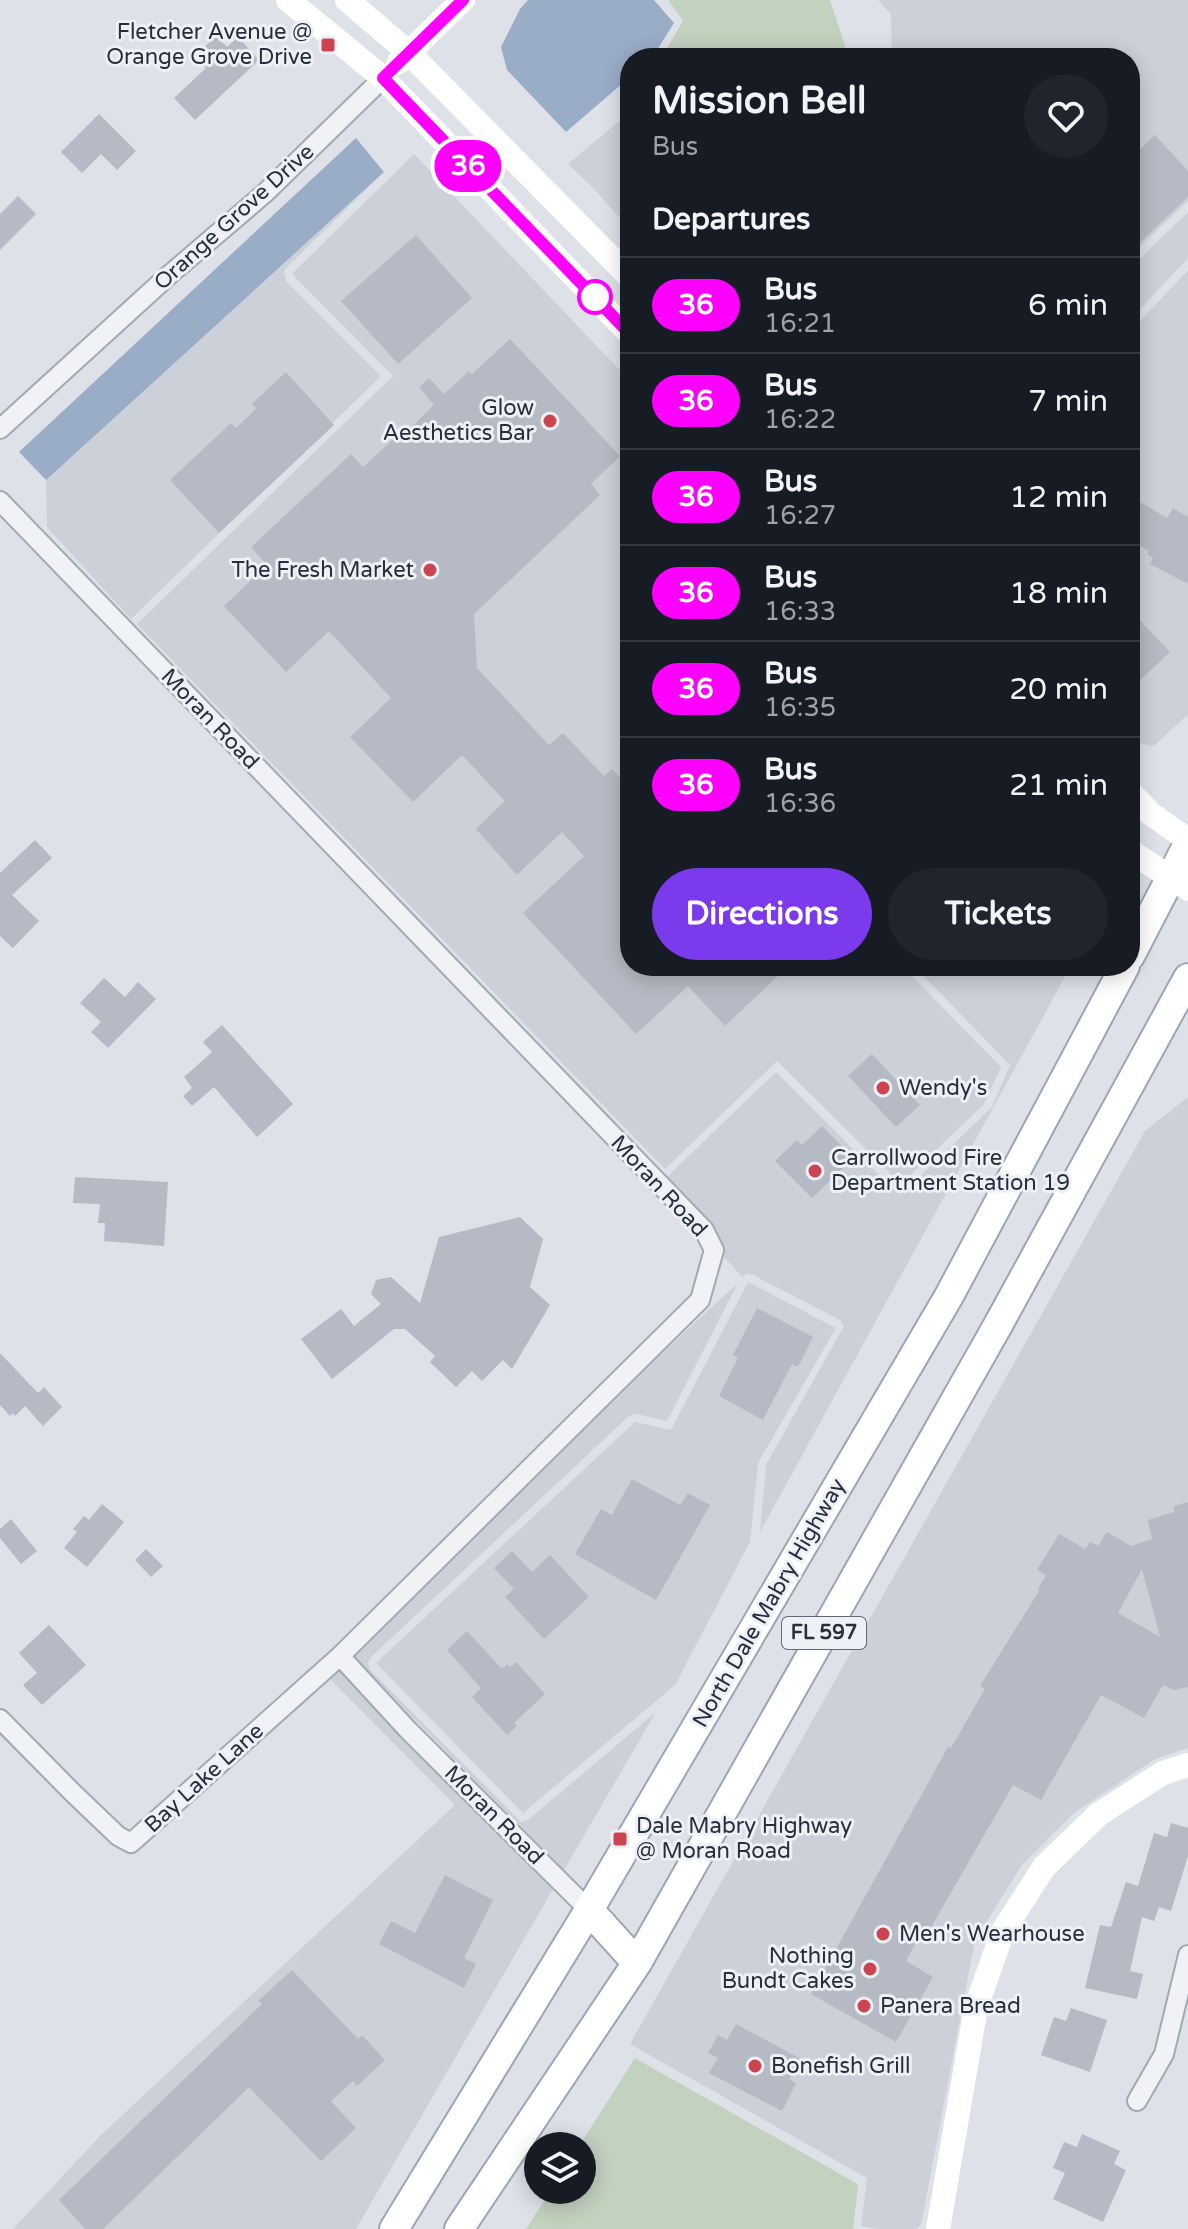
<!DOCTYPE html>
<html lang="en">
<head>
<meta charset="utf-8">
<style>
	:root { --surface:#171b24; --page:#20242c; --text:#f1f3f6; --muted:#9ea1a6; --line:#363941; --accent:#7c3aed }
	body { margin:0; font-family:"Varela Round",sans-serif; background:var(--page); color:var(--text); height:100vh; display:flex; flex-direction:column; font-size:30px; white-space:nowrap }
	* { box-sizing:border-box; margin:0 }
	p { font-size:26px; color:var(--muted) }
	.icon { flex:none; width:44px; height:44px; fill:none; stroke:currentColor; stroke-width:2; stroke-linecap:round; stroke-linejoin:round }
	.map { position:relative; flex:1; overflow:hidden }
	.drawer { position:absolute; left:620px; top:48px; width:520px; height:928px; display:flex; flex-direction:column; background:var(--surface); border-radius:32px; box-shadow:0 4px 20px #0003 }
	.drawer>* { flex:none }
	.badge { padding:0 16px; border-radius:26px; font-size:28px; line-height:52px }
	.controls { position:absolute; left:524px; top:2132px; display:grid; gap:16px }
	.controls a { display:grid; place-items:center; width:72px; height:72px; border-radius:50%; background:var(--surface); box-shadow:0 4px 20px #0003; font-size:40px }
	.map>.badge { position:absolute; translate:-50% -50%; box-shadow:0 0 0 4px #fff }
	h2 { padding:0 32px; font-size:30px; line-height:72px }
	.round { display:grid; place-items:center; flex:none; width:84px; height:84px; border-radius:42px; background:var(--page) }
	.overview { display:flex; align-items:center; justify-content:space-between; height:136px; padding:0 32px }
	h1 { font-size:38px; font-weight:700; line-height:60px }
	.button { display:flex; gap:16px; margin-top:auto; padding:16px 32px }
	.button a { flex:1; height:92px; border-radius:48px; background:var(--accent); color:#fff; font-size:32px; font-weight:700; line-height:92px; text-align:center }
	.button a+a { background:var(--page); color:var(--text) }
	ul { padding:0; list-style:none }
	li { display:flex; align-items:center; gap:24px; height:96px; padding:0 32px; border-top:2px solid var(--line) }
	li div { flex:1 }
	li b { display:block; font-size:30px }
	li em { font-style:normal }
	li .badge { min-width:88px; font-weight:700; text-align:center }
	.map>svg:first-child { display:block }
	.built { fill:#ccd0d9 }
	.green { fill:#c3d1bf }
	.water { fill:#99adc7 }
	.building { fill:#b5bac4; fill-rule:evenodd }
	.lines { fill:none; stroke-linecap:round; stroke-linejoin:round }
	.street-casing { stroke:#a3a8b1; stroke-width:22 }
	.primary-casing { stroke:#9da5b3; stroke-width:32 }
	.street { stroke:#f1f2f6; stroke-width:18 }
	.secondary { stroke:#fff; stroke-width:24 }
	.primary { stroke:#fff; stroke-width:28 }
	.line-casing { stroke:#fff; stroke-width:18 }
	.line { stroke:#f0f; stroke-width:12 }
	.poi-dot { fill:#cc4450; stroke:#edf0f5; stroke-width:3 }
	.stop-dot { fill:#fff; stroke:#f0f; stroke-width:4 }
	.labels { text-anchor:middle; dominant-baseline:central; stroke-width:6; stroke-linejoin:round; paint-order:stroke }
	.shield { fill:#edf0f5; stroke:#626875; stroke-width:2 }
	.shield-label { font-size:20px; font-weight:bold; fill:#272e3e }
	.poi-label { font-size:22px; fill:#272e3e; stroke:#edf0f5; text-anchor:start }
	.street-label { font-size:22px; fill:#272e3e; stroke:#edf0f5 }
</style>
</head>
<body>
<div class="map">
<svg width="1188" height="2229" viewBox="0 0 1188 2229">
	<rect width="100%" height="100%" fill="#dee1e7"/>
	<path class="built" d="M878 0H1188V201L1130 256V58H892L891 14Z
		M630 112V229L592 187 568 164Z
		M414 154 630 381V966H902L1001 1067 984 1104 901 1184 777 1061 665 1169 137 624 393 376 292 274Z
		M379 177 286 268 284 273 286 281 381 376 131 619 47 527 46 479Z
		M1188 212V258L1130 320V268Z
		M1188 270V714L1154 746 1130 742V332Z
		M914 966H1071L760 1532 766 1465 844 1326 840 1320 753 1275 747 1274 742 1277 723 1256V1245L713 1225 667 1177 776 1072 894 1190 899 1193 906 1190 992 1107 1010 1065Z
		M1188 1097V1748L1155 1759 1075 1812 1022 1865 975 1940 921 2225 916 2229H878L861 2226 867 2178 630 2044 1145 1131Z
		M748 1282 836 1328 758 1463 750 1542 675 1685 523 1813 376 1663 635 1422 671 1430Z
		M738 1283 667 1421 637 1414 629 1416 371 1657 368 1662 370 1670 521 1822 528 1820 656 1712 564 1870 422 1727 354 1656 621 1391Z
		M339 1670 407 1742 553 1889 356 2229H13L100 2136 455 1805 330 1679Z"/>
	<path class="green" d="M668 0H830L849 58H670L665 54 666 50 683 21Z
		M635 2058 856 2183 858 2185 853 2229H526L551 2190H582V2146H579Z"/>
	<path class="water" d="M528 0H654L674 23 652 58H630V77L566 132 507 70 501 47 520 9Z
		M356 138 384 172 46 480 19 452Z"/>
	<path class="building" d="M216 36 227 47 238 37 259 60 195 120 174 98 206 68 195 56Z
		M99 114 136 151 117 170 101 154 82 173 61 152Z
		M1155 135 1188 171V197L1130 252V159Z
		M18 196 36 214 0 250V214Z
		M416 235 472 298 398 364 341 301Z
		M510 339 620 456 591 484 600 495 474 614 477 668 549 745 563 733 604 776 612 769 630 788V966H769L778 976 725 1026 688 986 636 1034 523 913 584 856 562 832 517 875 476 829 505 801 462 755 413 802 350 737 391 698 329 631 286 672 224 606 267 565 251 547 351 454 363 467 400 433 403 435 434 405 419 387 429 378 444 394 469 371 472 374Z
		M286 372 334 425 219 533 170 480 231 423 236 428 256 409 252 404Z
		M1130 496 1167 518 1173 508 1188 517V584L1150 564 1153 558 1147 554 1149 551 1130 540Z
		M1130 610 1170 652 1130 690Z
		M35 840 52 858 12 895 39 921 13 948 0 936V873Z
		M104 978 125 997 138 982 156 999 108 1048 91 1032 101 1022 80 1003Z
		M222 1025 293 1104 257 1137 214 1087 192 1106 183 1096 192 1088 184 1077 212 1052 203 1042Z
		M872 1054 920 1105 896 1127 848 1076Z
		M822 1126 854 1158 812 1198 775 1161 797 1140 802 1145Z
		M75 1177 168 1182 164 1246 104 1241 105 1223H98L100 1204 73 1203Z
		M520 1217 543 1239 530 1287 550 1305 512 1369 503 1360 482 1381 472 1371 456 1387 430 1362 435 1356 405 1329H394L332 1379 301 1339 341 1309 354 1326 381 1304 371 1294 376 1280 391 1277 420 1303 439 1237Z
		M757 1308 813 1337 798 1367 792 1364 763 1420 719 1396 738 1358 733 1355Z
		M0 1353 38 1393 44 1387 62 1407 43 1426 25 1406 15 1416 13 1413 10 1416 0 1405Z
		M632 1479 680 1505 688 1493 710 1505 656 1600 575 1554 601 1509 612 1515Z
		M1188 1502V1687L1174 1690 1163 1685 1144 1718 1101 1695 1041 1800 1013 1785 930 1929 925 1926 906 1961 933 1977 896 2042 811 1994 948 1747 951 1748 985 1689 980 1686 1039 1591 1038 1589 1046 1575 1037 1570 1059 1534 1085 1549 1090 1542 1098 1546 1107 1532 1131 1546 1152 1539 1148 1520 1174 1512V1506ZM1142 1569 1160 1637 1118 1613Z
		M102 1504 124 1522 87 1567 64 1548 77 1532 73 1529 84 1516 89 1520Z
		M11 1519 37 1551 21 1564 0 1538V1529Z
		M146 1549 163 1566 151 1577 135 1560Z
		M512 1551 532 1572 550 1555 589 1597 544 1639 505 1597 514 1589 494 1568Z
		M49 1625 86 1665 42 1705 23 1685 37 1673 19 1653Z
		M467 1631 502 1669 507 1664 510 1667 516 1662 545 1694 514 1723 517 1726 507 1735 472 1697 481 1688 447 1650Z
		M1171 1823 1188 1828V1856L1171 1911 1159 1907 1154 1921 1142 1917 1130 1971 1143 1974 1137 1999 1085 1988 1100 1925 1111 1927 1126 1882 1138 1886 1154 1833 1167 1837Z
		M445 1875 493 1900 464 1958 476 1964 464 1988 379 1944 391 1921 415 1933Z
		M292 1970 358 2039 362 2035 385 2060 357 2086 353 2081 331 2101 356 2128 321 2161 249 2087 103 2229H85L59 2200 262 2004 258 2001Z
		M1071 2008 1107 2020 1090 2072 1041 2055 1054 2017 1066 2021Z
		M736 2024 801 2059 789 2079 796 2083 782 2111 709 2073 718 2058 708 2053 718 2035 727 2040Z
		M1082 2134 1120 2151 1114 2164 1126 2170 1103 2222 1053 2199 1065 2173 1053 2168 1064 2142 1077 2147Z"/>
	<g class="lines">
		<g class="street-casing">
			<path id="street" d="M0 429 168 276 265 193 383 78
				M0 501 704 1230 714 1250 700 1300 340 1656 131 1843 118 1836 73 1793 0 1719
				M340 1656 408 1730 589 1910
				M1137 2101 1164 2054 1188 1955"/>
		</g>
		<g class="primary-casing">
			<path id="primary" d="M1130 956 1188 844
				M589 1910 637 1963
				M394 2229 589 1910 949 1296 1125 966
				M459 2229 637 1963 998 1325 1188 978"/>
		</g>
		<use href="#street" class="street"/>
		<path class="secondary" d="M288 0 383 78 630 334
			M347 0 409 53 630 277
			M399 62 463 0
			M1130 792 1151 814 1188 840
			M1130 851 1188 889
			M938 2229 976 2007 1003 1931 1044 1867 1099 1814 1163 1773 1188 1765"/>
		<use href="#primary" class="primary"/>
	</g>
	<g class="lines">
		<g class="line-casing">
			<path id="line" d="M463 0 383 78 630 334"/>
		</g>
		<use href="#line" class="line"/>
	</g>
	<g class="poi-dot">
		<rect x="320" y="37" width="16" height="16" rx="4"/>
		<circle cx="550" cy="421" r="8"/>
		<circle cx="430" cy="570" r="8"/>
		<circle cx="883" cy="1088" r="8"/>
		<circle cx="815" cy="1171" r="8"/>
		<rect x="612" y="1831" width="16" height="16" rx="4"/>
		<circle cx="883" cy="1934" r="8"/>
		<circle cx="870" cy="1969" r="8"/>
		<circle cx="864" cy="2006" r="8"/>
		<circle cx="755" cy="2066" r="8"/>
	</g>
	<circle class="stop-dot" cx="595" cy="297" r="16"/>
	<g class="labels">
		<rect class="shield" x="782" y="1617" width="84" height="32" rx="6"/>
		<g class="shield-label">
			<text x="824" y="1633">FL 597</text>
		</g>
		<g class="poi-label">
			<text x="312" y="32" text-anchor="end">Fletcher Avenue @<tspan x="312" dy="25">Orange Grove Drive</tspan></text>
			<text x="534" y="408" text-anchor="end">Glow<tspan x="534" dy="25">Aesthetics Bar</tspan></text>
			<text x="414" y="570" text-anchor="end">The Fresh Market</text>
			<text x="899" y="1088">Wendy's</text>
			<text x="831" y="1158">Carrollwood Fire<tspan x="831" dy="25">Department Station 19</tspan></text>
			<text x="636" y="1826">Dale Mabry Highway<tspan x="636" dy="25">@ Moran Road</tspan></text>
			<text x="899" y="1934">Men's Wearhouse</text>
			<text x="854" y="1956" text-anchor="end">Nothing<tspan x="854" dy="25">Bundt Cakes</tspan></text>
			<text x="880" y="2006">Panera Bread</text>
			<text x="771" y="2066">Bonefish Grill</text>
		</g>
		<g class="street-label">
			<text transform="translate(234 217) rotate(-42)">Orange Grove Drive</text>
			<text transform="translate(210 719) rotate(46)">Moran Road</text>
			<text transform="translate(659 1186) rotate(47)">Moran Road</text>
			<text transform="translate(769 1603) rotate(-60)">North Dale Mabry Highway</text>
			<text transform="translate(204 1778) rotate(-42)">Bay Lake Lane</text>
			<text transform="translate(494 1815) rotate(45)">Moran Road</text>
		</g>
	</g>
</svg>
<div class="controls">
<a><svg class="icon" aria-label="layers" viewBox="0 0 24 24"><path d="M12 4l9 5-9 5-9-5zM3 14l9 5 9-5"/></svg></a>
</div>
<b class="badge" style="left:468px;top:166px;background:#f0f;color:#fff">36</b>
<section class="drawer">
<div class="overview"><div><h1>Mission Bell</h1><p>Bus</p></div><a class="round"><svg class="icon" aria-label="heart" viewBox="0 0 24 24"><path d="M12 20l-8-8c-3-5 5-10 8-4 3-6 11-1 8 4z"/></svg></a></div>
<h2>Departures</h2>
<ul>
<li><span class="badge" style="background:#f0f;color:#fff">36</span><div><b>Bus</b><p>16:21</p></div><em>6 min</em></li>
<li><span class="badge" style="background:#f0f;color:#fff">36</span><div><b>Bus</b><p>16:22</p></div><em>7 min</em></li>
<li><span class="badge" style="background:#f0f;color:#fff">36</span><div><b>Bus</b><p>16:27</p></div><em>12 min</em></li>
<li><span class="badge" style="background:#f0f;color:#fff">36</span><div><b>Bus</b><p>16:33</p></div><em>18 min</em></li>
<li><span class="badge" style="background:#f0f;color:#fff">36</span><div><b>Bus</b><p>16:35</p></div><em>20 min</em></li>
<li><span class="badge" style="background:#f0f;color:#fff">36</span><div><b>Bus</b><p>16:36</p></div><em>21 min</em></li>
</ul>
<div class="button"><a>Directions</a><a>Tickets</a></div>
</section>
</div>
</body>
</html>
